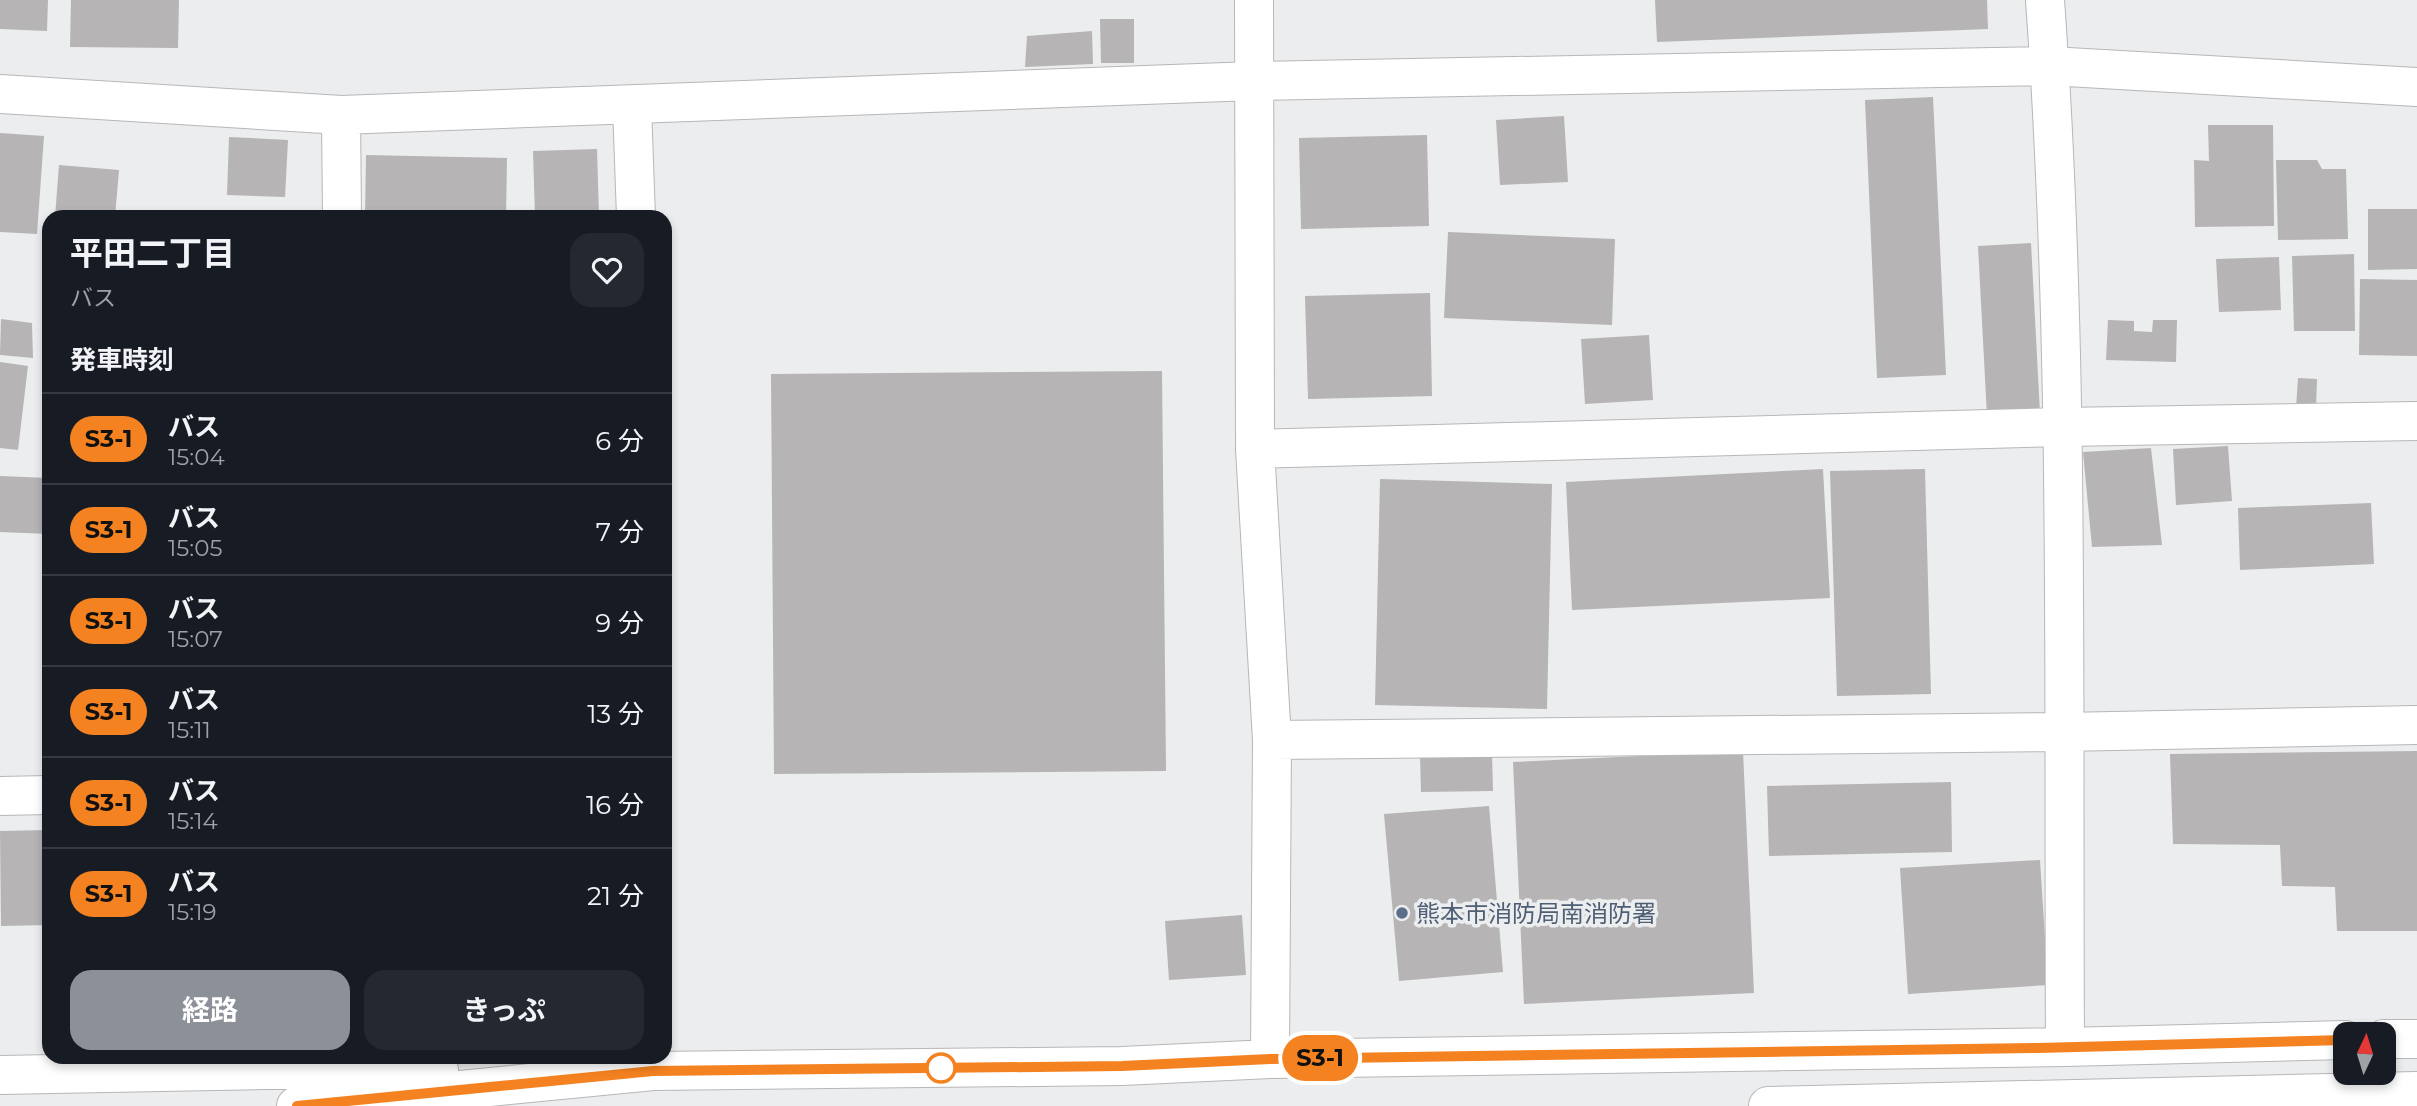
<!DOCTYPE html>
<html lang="ja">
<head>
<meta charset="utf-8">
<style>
	:root { --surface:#171b24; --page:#242831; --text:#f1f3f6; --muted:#9ea1a6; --line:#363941; --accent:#8c9099 }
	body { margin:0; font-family:Montserrat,"Noto Sans JP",sans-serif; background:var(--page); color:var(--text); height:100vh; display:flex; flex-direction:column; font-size:26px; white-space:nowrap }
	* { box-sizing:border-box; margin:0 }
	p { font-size:23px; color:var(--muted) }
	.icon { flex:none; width:38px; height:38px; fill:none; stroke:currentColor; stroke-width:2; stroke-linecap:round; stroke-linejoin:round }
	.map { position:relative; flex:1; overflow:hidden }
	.drawer { position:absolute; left:42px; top:210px; width:630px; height:854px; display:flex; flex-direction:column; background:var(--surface); border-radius:21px; box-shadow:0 4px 10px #0003 }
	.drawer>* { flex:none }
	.badge { padding:0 14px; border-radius:23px; font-size:24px; line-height:46px }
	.needle { width:46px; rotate:4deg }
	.tools { position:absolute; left:2333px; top:1022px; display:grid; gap:14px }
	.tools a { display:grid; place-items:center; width:63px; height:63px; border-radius:14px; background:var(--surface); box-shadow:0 4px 10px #0003; font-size:35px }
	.map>.badge { position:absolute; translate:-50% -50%; box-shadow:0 0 0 4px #fff }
	h2 { padding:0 28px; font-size:26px; line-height:63px }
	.round { display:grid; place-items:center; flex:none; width:74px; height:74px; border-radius:21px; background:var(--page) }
	.headline { display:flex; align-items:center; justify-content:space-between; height:119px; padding:0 28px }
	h1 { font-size:33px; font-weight:700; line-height:52px }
	.cta { display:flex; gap:14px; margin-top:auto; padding:14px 28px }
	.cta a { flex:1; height:80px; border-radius:21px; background:var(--accent); color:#fff; font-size:28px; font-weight:700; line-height:80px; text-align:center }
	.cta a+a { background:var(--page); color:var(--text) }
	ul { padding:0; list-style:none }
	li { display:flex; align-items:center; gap:21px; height:91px; padding:0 28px; border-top:2px solid var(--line) }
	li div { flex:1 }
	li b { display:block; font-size:26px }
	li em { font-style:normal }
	li .badge { min-width:77px; font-weight:700; text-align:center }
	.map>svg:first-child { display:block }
	.building { fill:#b6b4b5 }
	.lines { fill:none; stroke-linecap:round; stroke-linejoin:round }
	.minor-casing { stroke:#b7b7b9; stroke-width:40 }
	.minor { stroke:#fff; stroke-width:38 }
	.line-casing { stroke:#fff; stroke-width:16 }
	.line { stroke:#f58220; stroke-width:10 }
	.service-dot { fill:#5c6f8a; stroke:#ecedee; stroke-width:2.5 }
	.stop-dot { fill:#fff; stroke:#f58220; stroke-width:3.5 }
	.labels { text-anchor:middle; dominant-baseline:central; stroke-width:7; stroke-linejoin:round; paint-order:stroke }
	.service-label { font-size:24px; fill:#4e5e75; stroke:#ecedee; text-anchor:start }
</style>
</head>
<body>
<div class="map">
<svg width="2417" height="1106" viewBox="0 0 2417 1106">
	<rect width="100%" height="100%" fill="#ecedee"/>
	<path class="building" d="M0 0H48L47 31 0 29Z
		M71 0H179L178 48 70 47Z
		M1655 0H1987L1988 29 1657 42Z
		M1100 19H1134V63H1101Z
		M1092 31 1093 64 1025 67 1027 36Z
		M1933 97 1946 375 1877 378 1865 100Z
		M1564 116 1568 182 1500 185 1496 120Z
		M2208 125H2273L2274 226 2195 227 2194 160 2209 161Z
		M0 133 44 136 37 234 0 232Z
		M1427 135 1429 226 1301 229 1299 138Z
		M229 137 288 140 285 197 227 195Z
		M597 149 599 217H535L533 151Z
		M366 155 507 158 506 217H365Z
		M2276 160H2317L2322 169H2346L2348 239 2278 240Z
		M59 165 119 170 115 217H55Z
		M2368 209H2417V269L2368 270Z
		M1448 232 1615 239 1612 325 1444 318Z
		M2031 243 2040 413 1987 416 1978 246Z
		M2354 254 2355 331H2294L2292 256Z
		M2279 257 2281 310 2219 312 2216 259Z
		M2360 279 2417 280V356L2359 355Z
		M1430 293 1432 396 1308 399 1305 296Z
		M1 319 32 323 33 358 0 355Z
		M2108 320 2134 321V331L2152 332 2153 320H2177L2176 362 2106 360Z
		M1649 335 1653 400 1585 404 1581 339Z
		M0 362 28 366 18 450 0 448Z
		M1162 371 1166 771 774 774 771 374Z
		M2298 378 2317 379 2316 409 2296 408Z
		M2228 446 2232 501 2176 505 2173 449Z
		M2151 448 2162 545 2092 547 2083 452Z
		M1823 469 1830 598 1572 610 1566 482Z
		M1925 469 1931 694 1837 696 1830 471Z
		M0 476 49 478V534L0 532Z
		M1380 479 1552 484 1547 709 1375 705Z
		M2371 503 2374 564 2240 570 2238 508Z
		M1743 751 1754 993 1524 1004 1513 762Z
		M2417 751V931H2337L2335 887 2282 886 2280 845 2173 844 2170 754Z
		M1492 753 1493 791 1421 792 1420 754Z
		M1951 782 1952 852 1769 856 1767 786Z
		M1489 806 1503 972 1399 981 1384 814Z
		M49 830V925L1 926 0 831Z
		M2040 860 2048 985 1908 994 1900 868Z
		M1242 915 1246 975 1169 980 1165 921Z"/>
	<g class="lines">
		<g class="minor-casing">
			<path id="minor" d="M1254 0 1255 449 1272 740 1270 1059
				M2045 0C2070 348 2063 698 2065 1047
				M0 94 341 115 1253 81 2050 66 2417 87
				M632 106 636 217
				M341 115 342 217
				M1255 449 2063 427 2417 421
				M1272 740 2063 732 2417 725
				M0 796 49 795
				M2384 1039H2417
				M0 1075 263 1070H439
				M296 1106 653 1071 1122 1066 1270 1059 2065 1047 2345 1040
				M1768 1106 2417 1091"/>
		</g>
		<use href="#minor" class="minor"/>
	</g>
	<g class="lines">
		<g class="line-casing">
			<path id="line" d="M297 1106 653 1071 1122 1066 1270 1059 2038 1048 2345 1040"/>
		</g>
		<use href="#line" class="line"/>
	</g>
	<circle class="service-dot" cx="1402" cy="913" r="7"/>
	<circle class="stop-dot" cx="941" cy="1068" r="14"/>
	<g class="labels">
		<g class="service-label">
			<text x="1416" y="913">熊本市消防局南消防署</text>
		</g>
	</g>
</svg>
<div class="tools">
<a><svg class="needle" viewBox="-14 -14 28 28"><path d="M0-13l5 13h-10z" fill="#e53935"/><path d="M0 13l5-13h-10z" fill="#9ea1a6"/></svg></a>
</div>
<b class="badge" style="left:1320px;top:1058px;background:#f58220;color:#111">S3-1</b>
<section class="drawer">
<div class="headline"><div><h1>平田二丁目</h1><p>バス</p></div><a class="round"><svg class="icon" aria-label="heart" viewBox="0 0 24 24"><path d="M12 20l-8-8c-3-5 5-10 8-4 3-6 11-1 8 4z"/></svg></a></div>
<h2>発車時刻</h2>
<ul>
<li><span class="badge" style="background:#f58220;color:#111">S3-1</span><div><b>バス</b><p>15:04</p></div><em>6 分</em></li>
<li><span class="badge" style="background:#f58220;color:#111">S3-1</span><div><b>バス</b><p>15:05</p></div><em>7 分</em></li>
<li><span class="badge" style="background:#f58220;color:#111">S3-1</span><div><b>バス</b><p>15:07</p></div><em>9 分</em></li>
<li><span class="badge" style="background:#f58220;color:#111">S3-1</span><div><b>バス</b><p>15:11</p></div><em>13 分</em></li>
<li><span class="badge" style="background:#f58220;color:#111">S3-1</span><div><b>バス</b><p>15:14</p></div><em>16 分</em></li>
<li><span class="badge" style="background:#f58220;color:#111">S3-1</span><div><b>バス</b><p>15:19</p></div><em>21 分</em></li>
</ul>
<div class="cta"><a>経路</a><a>きっぷ</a></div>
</section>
</div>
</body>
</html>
